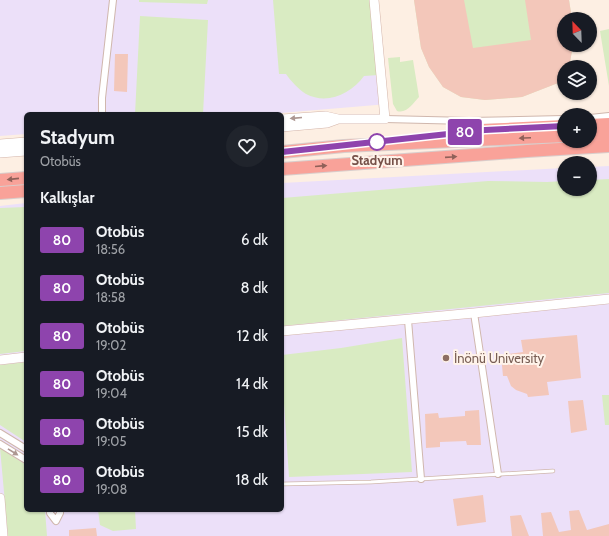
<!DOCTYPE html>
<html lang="tr">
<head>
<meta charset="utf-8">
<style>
	:root { --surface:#171b24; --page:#20242c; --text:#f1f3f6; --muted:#9ea1a6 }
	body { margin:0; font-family:Cabin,sans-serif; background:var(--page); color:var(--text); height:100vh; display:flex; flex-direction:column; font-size:15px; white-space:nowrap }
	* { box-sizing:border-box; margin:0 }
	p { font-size:13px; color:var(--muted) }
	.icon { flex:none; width:22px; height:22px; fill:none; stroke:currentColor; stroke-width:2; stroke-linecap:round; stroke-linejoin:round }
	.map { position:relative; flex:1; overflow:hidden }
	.details { position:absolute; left:24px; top:112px; width:260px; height:400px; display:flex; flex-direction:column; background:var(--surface); border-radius:6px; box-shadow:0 1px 3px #0004 }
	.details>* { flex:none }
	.badge { padding:0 8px; border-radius:3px; font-size:14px; line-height:26px }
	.needle { width:26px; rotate:337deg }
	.tools { position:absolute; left:557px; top:12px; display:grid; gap:8px }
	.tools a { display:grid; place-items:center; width:40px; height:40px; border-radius:50%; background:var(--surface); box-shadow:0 1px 3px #0004; font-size:20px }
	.map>.badge { position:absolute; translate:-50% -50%; box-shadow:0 0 0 2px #fff }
	h2 { padding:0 16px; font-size:15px; line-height:36px }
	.round { display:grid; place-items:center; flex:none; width:42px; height:42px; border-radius:21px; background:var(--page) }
	.summary { display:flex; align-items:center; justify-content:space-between; height:68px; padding:0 16px }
	h1 { font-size:19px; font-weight:700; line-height:30px }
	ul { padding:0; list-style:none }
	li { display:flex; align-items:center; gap:12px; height:48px; padding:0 16px }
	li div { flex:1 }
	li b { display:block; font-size:15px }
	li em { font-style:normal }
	li .badge { min-width:44px; font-weight:700; text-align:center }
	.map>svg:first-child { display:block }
	.education { fill:#ece0f9 }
	.green { fill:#d9ebc2 }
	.building { fill:#f3c7ba }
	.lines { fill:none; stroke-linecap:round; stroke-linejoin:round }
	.lane-casing { stroke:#d0b7ad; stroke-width:4.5 }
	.street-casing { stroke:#d0b7ad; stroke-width:8 }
	.secondary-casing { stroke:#d4b5aa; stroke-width:10 }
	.highway-casing { stroke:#d9cecc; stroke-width:14 }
	.lane { stroke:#fff; stroke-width:3 }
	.street { stroke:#fff; stroke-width:6 }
	.secondary { stroke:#fff; stroke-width:9 }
	.highway { stroke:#f9a299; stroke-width:12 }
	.oneway { fill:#ad9792 }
	.oneway2 { fill:#906159 }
	.line-casing { stroke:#fff; stroke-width:9 }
	.line { stroke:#8e44ad; stroke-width:6 }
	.stop-dot { fill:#fff; stroke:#8e44ad; stroke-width:2 }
	.education-dot { fill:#8d6e63; stroke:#fff3ea; stroke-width:1.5 }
	.labels { text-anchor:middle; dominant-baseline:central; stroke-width:4; stroke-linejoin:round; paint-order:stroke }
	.stop-label { font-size:13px; font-weight:bold; fill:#765149; stroke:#fff3ea }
	.education-label { font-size:13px; fill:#785e54; stroke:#fff3ea; text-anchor:start }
</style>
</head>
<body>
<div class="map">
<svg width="609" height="536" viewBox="0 0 609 536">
	<rect width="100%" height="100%" fill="#fdefe3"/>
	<path class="education" d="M0 0H375L388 104 269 114H26V134L0 136Z
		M609 166V536H0V206L26 203V510H282V183L564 168V189H590V167Z"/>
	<path class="green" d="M139 0H208L207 4 139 2Z
		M273 0H373L379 75 364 76C351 94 327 105 306 94 298 89 291 81 286 74H279Z
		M414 0H569L572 19H564V45H573L570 62 568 67H564V73L558 83 522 97 485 100 461 97 443 87 429 67 421 48Z
		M140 16 208 20 203 114H135Z
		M609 29V86L600 31Z
		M400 57V62L413 60 419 97C413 103 407 114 397 111L393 104 388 58Z
		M609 179V293L282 326V198L488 181 547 182 564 181V189H590V180Z
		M26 207V351L0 354V208Z
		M402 338 412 472 289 477 282 374V355L341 348Z
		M26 362V442L0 425V365Z
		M602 395H609V425H605Z
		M0 448 26 465V510H45L47 536H8Z
		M98 510H135L136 529 113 531 100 525Z"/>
	<path class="building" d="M414 0H464L473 48 531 40 525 0H569L572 19H564V45H573L570 62 568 67H564V73L558 83 522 97 485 100 461 97 443 87 429 67 421 48Z
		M115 54H128L127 92 114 91Z
		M577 335 581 378 547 382 549 395 528 397 527 394 516 390 511 386 507 376H503L501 355 523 352 521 340Z
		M583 400 587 430 571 433 568 401Z
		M479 410 481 445H467L466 441 440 442V447L426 448 425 414 438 413 439 418 465 416V411Z
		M483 495 486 522 457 526 453 499Z
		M579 510 587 530 609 524V536H543L541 513 551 512 559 532 571 530 569 511Z
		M521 515 529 536H512L510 516Z
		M96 528 97 536H69V530Z"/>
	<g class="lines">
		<g class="lane-casing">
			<path id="lane" d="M282 484 371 482 553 471"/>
		</g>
		<g class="street-casing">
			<path id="street" d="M102 114V98L113 0
				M590 118 609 116
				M385 119 469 121 564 119
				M474 313 498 474
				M408 320 421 479
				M0 433 26 449
				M0 444 26 460
				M50 510V513L56 521 60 513V510"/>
		</g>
		<g class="secondary-casing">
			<path id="secondary" d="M282 119 325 116 338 119H385L374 0
				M282 127 327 123 338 119
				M0 144 26 142
				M0 153 26 151
				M282 331 474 313 609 299
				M0 360 26 357
				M0 498 3 536"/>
		</g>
		<g class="highway-casing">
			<path id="highway" d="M590 125 609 124
				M451 134 485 130 564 126
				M590 135 609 134
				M282 152 344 146 564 136
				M282 169 527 151 609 146
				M0 180 26 178
				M0 193 26 191"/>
		</g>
		<use href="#lane" class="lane"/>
		<use href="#street" class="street"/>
		<use href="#secondary" class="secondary"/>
		<use href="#highway" class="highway"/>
	</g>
	<defs><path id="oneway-solid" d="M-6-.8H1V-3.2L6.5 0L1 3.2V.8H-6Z"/></defs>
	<g class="oneway">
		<use href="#oneway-solid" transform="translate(296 118) rotate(175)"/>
		<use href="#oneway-solid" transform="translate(13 452) rotate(32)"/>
	</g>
	<g class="oneway2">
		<use href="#oneway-solid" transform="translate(525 138) rotate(177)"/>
		<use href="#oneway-solid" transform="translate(451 157) rotate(-4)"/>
		<use href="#oneway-solid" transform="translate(321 166) rotate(-5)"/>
		<use href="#oneway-solid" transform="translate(13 179) rotate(174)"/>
	</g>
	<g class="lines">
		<g class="line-casing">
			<path id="line" d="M282 152 485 130 564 126"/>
		</g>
		<use href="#line" class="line"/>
	</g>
	<circle class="stop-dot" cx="377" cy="142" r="8"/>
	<circle class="education-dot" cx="446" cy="358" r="4"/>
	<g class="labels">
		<g class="stop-label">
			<text x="377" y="160">Stadyum</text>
		</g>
		<g class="education-label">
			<text x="454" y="358">İnönü University</text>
		</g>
	</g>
</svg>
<div class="tools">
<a><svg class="needle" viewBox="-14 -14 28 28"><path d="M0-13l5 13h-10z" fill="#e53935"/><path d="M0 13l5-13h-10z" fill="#9ea1a6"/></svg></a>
<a><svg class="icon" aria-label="layers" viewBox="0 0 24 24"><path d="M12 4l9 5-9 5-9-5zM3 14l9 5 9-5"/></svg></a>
<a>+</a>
<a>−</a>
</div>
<b class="badge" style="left:465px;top:132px;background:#8e44ad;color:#fff">80</b>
<section class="details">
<div class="summary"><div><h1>Stadyum</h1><p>Otobüs</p></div><a class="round"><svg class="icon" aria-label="heart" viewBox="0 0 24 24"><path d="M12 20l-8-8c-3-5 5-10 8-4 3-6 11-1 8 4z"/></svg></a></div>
<h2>Kalkışlar</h2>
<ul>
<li><span class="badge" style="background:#8e44ad;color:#fff">80</span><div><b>Otobüs</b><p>18:56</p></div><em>6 dk</em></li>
<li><span class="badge" style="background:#8e44ad;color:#fff">80</span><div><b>Otobüs</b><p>18:58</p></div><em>8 dk</em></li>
<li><span class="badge" style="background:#8e44ad;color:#fff">80</span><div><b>Otobüs</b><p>19:02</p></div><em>12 dk</em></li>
<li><span class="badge" style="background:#8e44ad;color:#fff">80</span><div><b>Otobüs</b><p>19:04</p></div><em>14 dk</em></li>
<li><span class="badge" style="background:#8e44ad;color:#fff">80</span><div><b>Otobüs</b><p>19:05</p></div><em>15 dk</em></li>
<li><span class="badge" style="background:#8e44ad;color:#fff">80</span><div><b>Otobüs</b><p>19:08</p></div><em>18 dk</em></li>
</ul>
</section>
</div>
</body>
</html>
